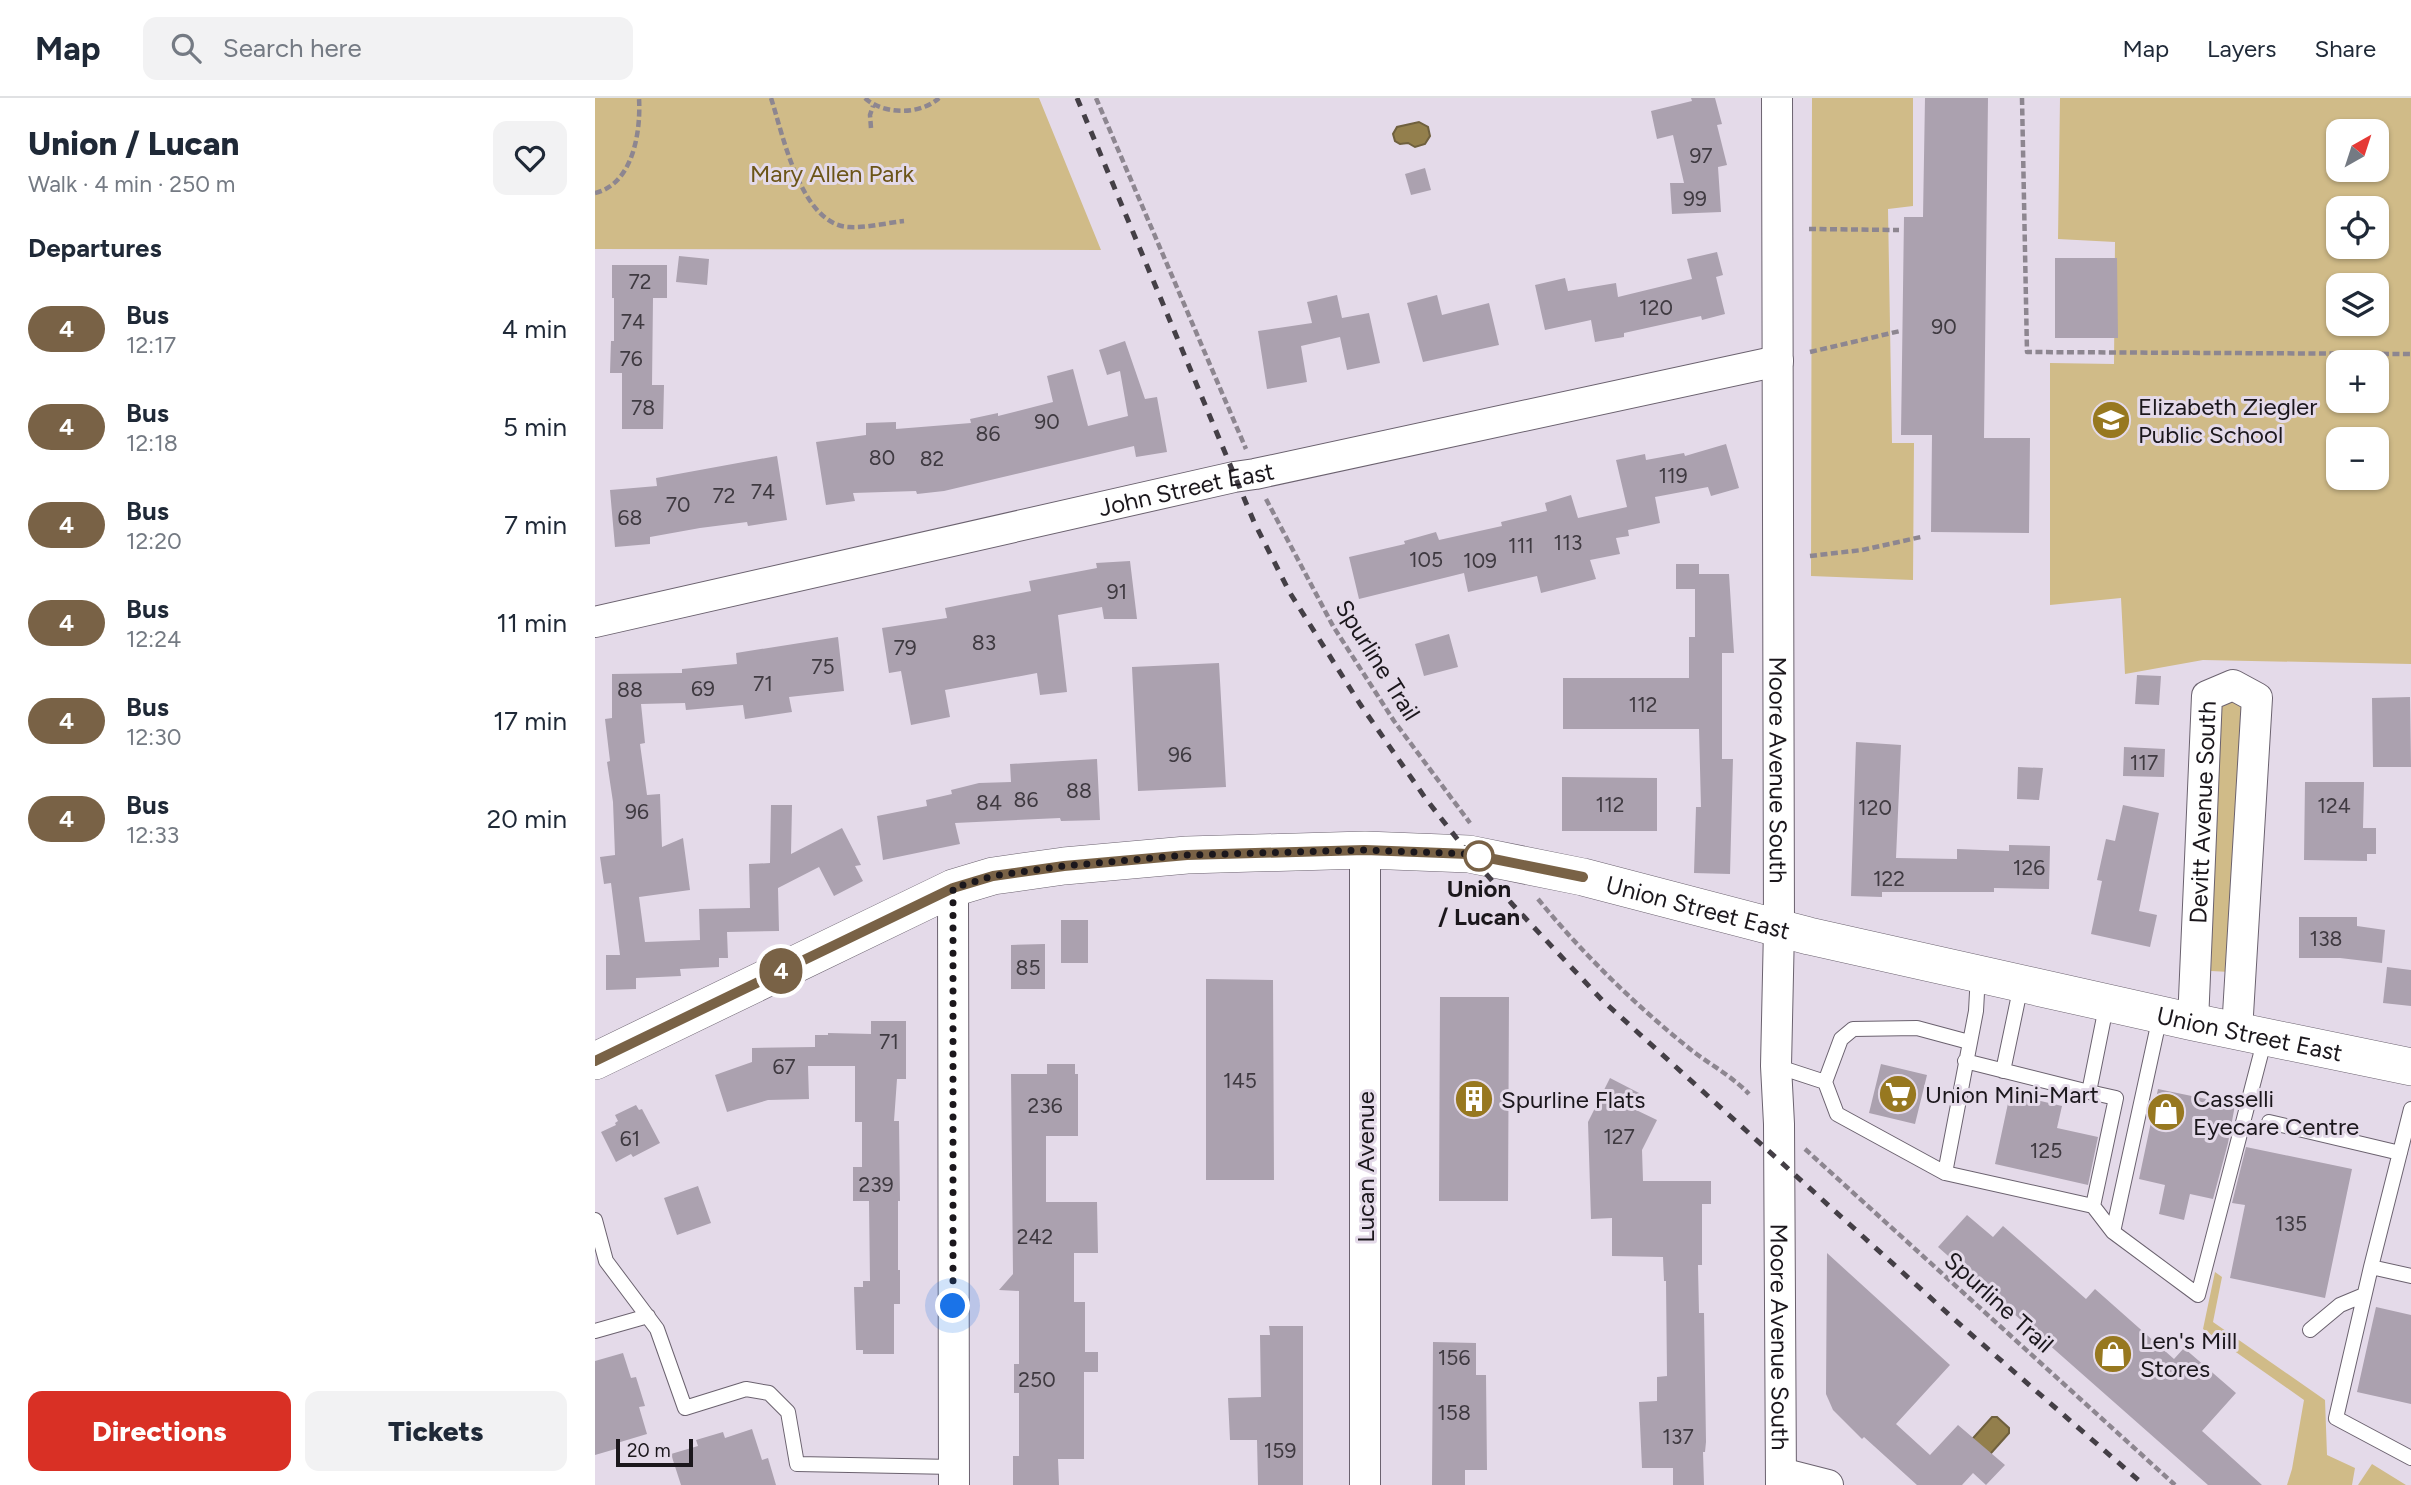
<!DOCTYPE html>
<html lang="en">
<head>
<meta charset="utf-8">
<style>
	:root { --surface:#fff; --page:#f2f2f3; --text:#1f2937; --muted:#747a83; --line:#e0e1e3; --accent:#d93025 }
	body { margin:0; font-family:Figtree,sans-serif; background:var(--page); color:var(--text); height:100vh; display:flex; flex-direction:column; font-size:26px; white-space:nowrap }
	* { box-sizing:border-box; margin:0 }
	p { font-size:23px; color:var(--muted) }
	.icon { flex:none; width:38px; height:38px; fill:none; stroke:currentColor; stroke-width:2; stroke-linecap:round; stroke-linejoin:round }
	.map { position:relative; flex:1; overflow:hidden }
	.details { display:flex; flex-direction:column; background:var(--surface); width:595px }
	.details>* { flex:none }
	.badge { padding:0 14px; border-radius:23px; font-size:24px; line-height:46px }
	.needle { width:46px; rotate:39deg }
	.buttons { position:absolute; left:1731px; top:21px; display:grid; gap:14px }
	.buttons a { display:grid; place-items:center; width:63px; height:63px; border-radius:14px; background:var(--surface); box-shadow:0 2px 5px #0004; font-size:35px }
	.scale { position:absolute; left:21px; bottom:18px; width:77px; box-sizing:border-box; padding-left:7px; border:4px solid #1b171c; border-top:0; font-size:19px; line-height:24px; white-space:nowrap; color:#1b171c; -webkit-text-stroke:5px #e4dae9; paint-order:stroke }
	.you { position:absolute; width:35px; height:35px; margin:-18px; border:5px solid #fff; border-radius:50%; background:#1a73e8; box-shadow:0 0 0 10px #1a73e833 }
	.map>.badge { position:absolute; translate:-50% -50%; box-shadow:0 0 0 4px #fff }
	h2 { padding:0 28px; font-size:26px; line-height:63px }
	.round { display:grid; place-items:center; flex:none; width:74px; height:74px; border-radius:14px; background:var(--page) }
	.headline { display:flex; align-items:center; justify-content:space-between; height:119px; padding:0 28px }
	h1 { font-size:33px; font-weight:800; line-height:52px }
	.primary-button { display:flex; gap:14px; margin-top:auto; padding:14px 28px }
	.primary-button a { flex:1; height:80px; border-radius:14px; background:var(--accent); color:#fff; font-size:28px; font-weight:800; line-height:80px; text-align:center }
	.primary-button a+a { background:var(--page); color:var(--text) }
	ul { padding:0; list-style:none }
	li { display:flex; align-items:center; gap:21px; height:98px; padding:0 28px }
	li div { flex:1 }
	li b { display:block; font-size:26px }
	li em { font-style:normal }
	li .badge { min-width:77px; font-weight:700; text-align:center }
	header { display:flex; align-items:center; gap:42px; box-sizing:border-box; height:98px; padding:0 35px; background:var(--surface); border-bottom:2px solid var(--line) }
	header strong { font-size:33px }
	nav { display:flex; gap:38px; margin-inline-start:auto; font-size:24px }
	.search { width:490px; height:63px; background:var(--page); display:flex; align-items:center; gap:18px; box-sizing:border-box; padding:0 24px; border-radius:14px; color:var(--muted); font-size:26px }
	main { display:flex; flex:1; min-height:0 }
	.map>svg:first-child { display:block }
	.green { fill:#d0bb88; fill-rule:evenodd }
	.water { fill:#937f4c; stroke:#6f603e; stroke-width:2 }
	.building { fill:#aba1af }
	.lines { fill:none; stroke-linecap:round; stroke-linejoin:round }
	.service-casing { stroke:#6b626f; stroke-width:16 }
	.minor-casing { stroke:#6b626f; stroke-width:32 }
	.tertiary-casing { stroke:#6b626f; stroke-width:38 }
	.path { stroke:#8d8690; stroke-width:4.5; stroke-dasharray:7 3.5; stroke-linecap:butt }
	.service { stroke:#fff; stroke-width:14 }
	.minor { stroke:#fff; stroke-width:30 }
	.tertiary { stroke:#fff; stroke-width:37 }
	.rail { stroke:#443f46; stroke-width:5; stroke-dasharray:9 9; stroke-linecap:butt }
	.line-casing { stroke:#fff; stroke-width:16 }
	.line { stroke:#796246; stroke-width:10 }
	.walk { stroke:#1b171c; stroke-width:7; stroke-dasharray:0 12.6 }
	.stop-dot { fill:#fff; stroke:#796246; stroke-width:3.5 }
	.labels { text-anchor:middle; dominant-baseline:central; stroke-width:6; stroke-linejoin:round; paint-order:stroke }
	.number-label { font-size:21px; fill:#3f3a41 }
	.park-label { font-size:24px; fill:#6b5417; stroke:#e4dae9 }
	.poi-label { font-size:24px; fill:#1b171c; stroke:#e4dae9; text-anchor:start }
	.street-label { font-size:24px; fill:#1b171c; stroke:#e4dae9 }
	.stop-label { font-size:24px; font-weight:bold; fill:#1b171c; stroke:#e4dae9 }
</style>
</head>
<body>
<header>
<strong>Map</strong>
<div class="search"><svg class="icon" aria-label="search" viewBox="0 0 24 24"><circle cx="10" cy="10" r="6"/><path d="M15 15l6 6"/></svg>Search here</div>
<nav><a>Map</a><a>Layers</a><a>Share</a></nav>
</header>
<main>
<section class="details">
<div class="headline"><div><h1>Union / Lucan</h1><p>Walk · 4 min · 250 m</p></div><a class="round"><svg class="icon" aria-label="heart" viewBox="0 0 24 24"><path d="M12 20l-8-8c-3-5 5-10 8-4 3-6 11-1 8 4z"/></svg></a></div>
<h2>Departures</h2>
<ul>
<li><span class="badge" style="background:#796246;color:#fff">4</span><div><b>Bus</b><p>12:17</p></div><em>4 min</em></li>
<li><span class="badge" style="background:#796246;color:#fff">4</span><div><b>Bus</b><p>12:18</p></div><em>5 min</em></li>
<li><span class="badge" style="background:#796246;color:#fff">4</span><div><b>Bus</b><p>12:20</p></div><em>7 min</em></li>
<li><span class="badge" style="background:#796246;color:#fff">4</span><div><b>Bus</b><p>12:24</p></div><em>11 min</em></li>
<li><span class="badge" style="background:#796246;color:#fff">4</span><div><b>Bus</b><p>12:30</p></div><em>17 min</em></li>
<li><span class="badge" style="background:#796246;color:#fff">4</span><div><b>Bus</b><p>12:33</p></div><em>20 min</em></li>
</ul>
<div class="primary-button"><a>Directions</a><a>Tickets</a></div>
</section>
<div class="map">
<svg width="1816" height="1387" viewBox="0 0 1816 1387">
	<rect width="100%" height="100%" fill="#e4dae9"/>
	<path class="green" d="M0 0H444L506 152 0 151Z
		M1217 0H1318V108L1293 111 1297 345H1319L1318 482 1216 478Z
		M1465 0H1816V566L1608 562 1530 576 1526 500 1455 507V265L1519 266 1520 144 1463 141ZM1743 33H1782V72H1743ZM1743 110H1782V149H1743ZM1743 187H1782V226H1743ZM1743 264H1782V303H1743ZM1743 341H1782V380H1743Z
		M1624 603 1648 604 1635 874 1616 873Z
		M1620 1174 1627 1179 1618 1224 1730 1302 1732 1357 1760 1370 1757 1387H1692L1697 1371 1709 1302 1608 1231Z
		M1777 1366 1811 1387H1763Z"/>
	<path class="water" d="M824 24 833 29 835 38 830 46 820 49 813 45 805 46 800 43 798 36 802 29Z
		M1397 1319H1402L1414 1330V1335L1388 1364 1371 1348Z"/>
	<path class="building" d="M1096 0H1120L1127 26 1122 27 1132 67 1123 69 1126 114 1077 116 1075 85H1089L1078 37 1062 41 1056 13 1097 3Z
		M1330 0H1393L1389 340H1435L1434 435 1336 434 1337 337H1306L1309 119H1328Z
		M830 70 836 92 816 97 810 76Z
		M1122 154 1128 177 1121 179 1130 216 1107 222 1106 218 1029 235V239L1000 244 996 222 950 232 940 187 970 180 973 193 1021 185 1023 199 1097 181 1092 161Z
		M84 158 114 161 112 187 81 184Z
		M1460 160H1522L1523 240H1460Z
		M17 167H72V200H58L57 287H69L68 331H27V275H15L16 243H19V200H17Z
		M742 197 747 220 774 215 785 265 752 272 745 239 706 248 712 284 672 291 663 233 717 225 712 204Z
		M842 197 847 217 894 205 904 247 828 264 812 205Z
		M530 243 550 301 562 299 572 354 541 359 539 348 349 393 322 396 321 393 258 395 260 403 231 407 221 344 271 337V325L301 324V331L376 325 375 321 403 315V318L458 304 452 278 478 271 493 328 533 318 525 273 512 277 504 252Z
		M1131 346 1144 390 1116 398 1113 389 1060 399 1065 425 1033 432 1034 438 1021 440 1025 456 995 462 1001 481 946 495 942 478 873 494 869 475 764 501 754 459 810 446 809 443 841 434 844 442 907 428 906 424 952 413 950 405 976 397 983 420 1032 409 1021 362 1050 356 1051 362 1089 355 1090 358Z
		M182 358 192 422 153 428 152 424 105 430 55 439V446L20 449 15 392 62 388 61 380Z
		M535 463 542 521H509L507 509 463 517 472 594 445 597 442 575 350 592 355 619 316 627 306 573 294 575 287 530 352 520 350 510 436 493 434 483 502 470 501 465Z
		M1081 466H1104V476H1134L1139 555H1127V661H1138L1135 776 1099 775 1101 709H1106L1104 631H968V580H1094V539H1100V491H1081Z
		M854 536 863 569 829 578 820 546Z
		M243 539 249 593 194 599 197 614 150 621 148 607 91 612 90 605 46 606 50 645 45 646 52 697 65 696 67 749 88 740 95 792 44 799 50 844 105 842 104 811 155 810 154 766 175 765 176 707H197L196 756 247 730 266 767 260 768 268 783 239 798 224 769 183 790 184 833 132 834 133 860H124V869L85 871 86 878 41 880V891L11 892V857H25L16 785 9 786 5 759 20 757 18 704 12 664 15 663 10 621 17 620V576L87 575V571L142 566 141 555Z
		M624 565 631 689 543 693 537 569Z
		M1542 577 1566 578 1564 607 1540 606Z
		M1815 599 1816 669H1778L1777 600Z
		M1261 644 1306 647 1301 760 1362 761V751L1414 753V747L1455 748 1454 791 1399 790V794H1287V799L1256 798Z
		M1529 649 1570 651 1569 679 1528 678Z
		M502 661 505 722 466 723 465 720 360 725 365 746 288 762 282 718 332 708 331 702 357 696 356 692 384 685 416 684 415 666Z
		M1423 669 1448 670 1444 702 1422 701Z
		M967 679 1062 680V733H967Z
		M1710 684H1769L1768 730H1781V756H1772V763L1709 762Z
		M1528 707 1564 715 1544 813 1562 817 1555 849 1496 836 1507 783 1502 782 1511 741 1520 743Z
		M1704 819H1762V828L1790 832 1787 865 1745 860H1704Z
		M466 822H493V865H466Z
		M450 846V891H416V847Z
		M1792 869 1816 872V908L1788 905Z
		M611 881 678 882 679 1082H611Z
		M845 899H914L913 1103H844Z
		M276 923H311V981H302L299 1023H304L305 1103H303V1172H305V1206H299V1256H268V1252H261L259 1189H268V1183H275L274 1103H258V1069H267V1024H260V968H213L214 1001 173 1002 132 1014 120 977 157 964V950L220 949V937H233V935L276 936Z
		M452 966H480V976H483V1038H451V1104H502L503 1155H479V1204H490V1254H503V1274H489V1361H463L464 1387H418V1358H424V1295H419V1266H424V1193L404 1192 418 1176 416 976H452Z
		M1286 966 1332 977 1320 1026 1274 1015Z
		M1015 980 1046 996 1039 1011 1062 1022 1047 1052 1048 1083H1116V1106H1107V1167H1103L1104 1215H1109L1111 1344 1110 1354H1108L1109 1387H1078V1370H1047L1044 1304 1062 1303V1279L1072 1278 1071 1183H1069L1068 1159 1017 1158V1120L996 1121 993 1024Z
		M1563 991 1640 1007 1633 1045 1618 1101 1595 1096 1589 1122 1564 1116 1570 1087 1544 1081Z
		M1415 996 1467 1008 1462 1030 1503 1039 1493 1087 1400 1066Z
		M41 1007 44 1012 47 1011 65 1045 38 1059 36 1056 21 1064 6 1034 21 1027 20 1025 23 1023 20 1017Z
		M1651 1049 1757 1071 1730 1200 1635 1180 1650 1107 1637 1105Z
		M103 1088 116 1125 82 1137 69 1100Z
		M1372 1117 1398 1139 1408 1128 1491 1201 1500 1191 1579 1261 1589 1250 1641 1295 1607 1333 1667 1387H1613L1343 1149Z
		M1232 1155 1355 1267 1301 1326 1335 1357 1363 1327 1410 1367 1391 1387 1378 1375 1367 1387H1322L1269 1339 1267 1341 1238 1312 1231 1296Z
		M1781 1209 1816 1217V1306L1762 1294Z
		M674 1228H708V1387H663L662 1342H635L633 1300 666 1299 665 1237H675Z
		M838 1244 881 1245V1277H891L892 1372H870V1387H837Z
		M28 1255 36 1280 41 1279 50 1308 44 1309 52 1336 22 1345 24 1350 0 1357V1263Z
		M157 1331 167 1362 173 1360 181 1387H86L76 1356 103 1348 101 1342 128 1334 130 1340Z"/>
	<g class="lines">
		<g class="service-casing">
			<path id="service" d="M1370 963 1494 994 1512 904
				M1181 968 1230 984 1242 1016 1350 1075 1498 1108 1521 1000 1494 994
				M1408 973 1426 887
				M1230 984 1246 941 1258 931 1322 930 1374 944
				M1816 1011 1776 1169 1741 1320 1816 1360
				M1674 1024 1805 1055
				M1350 1075 1381 913 1383 876
				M1498 1108 1518 1134 1603 1197 1670 940
				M0 1122 11 1163 62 1231 90 1310 151 1291 174 1295 193 1314 202 1366 359 1369
				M1518 1134 1565 918
				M1776 1169 1816 1178
				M1715 1232 1745 1207 1769 1197
				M0 1233 53 1218"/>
		</g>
		<g class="minor-casing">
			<g id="minor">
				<path id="s1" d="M1182 0 1184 831 1181 968 1184 1026 1186 1387"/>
				<path id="s2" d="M0 524 639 379 660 376 1183 263"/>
				<path d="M358 790 359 1387"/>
				<path id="s3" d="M1598 924 1612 598 1638 587 1662 600 1642 933"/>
				<path d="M1186 1375 1233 1387"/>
				<path d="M770 1387V752"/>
			</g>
		</g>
		<g class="tertiary-casing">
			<g id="tertiary">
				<path id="s4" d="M0 963 358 790 398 778 469 768 592 757 770 752 874 756 988 779 1214 838 1598 924 1816 969"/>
			</g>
		</g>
		<path class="path" d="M176 0C188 37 206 127 254 129 272 130 291 125 309 123
			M270 0C288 17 326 17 344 0
			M501 0 651 351
			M1427 0 1432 254 1816 256
			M276 30 275 17 278 8
			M0 95C38 86 46 34 44 0
			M1214 131 1304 132
			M1215 254 1305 233
			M671 401 738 528 799 623 875 725
			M1215 458 1267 452 1326 439
			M943 801C988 856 1039 906 1095 951 1114 966 1137 978 1154 996
			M1210 1051 1580 1387"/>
		<use href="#service" class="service"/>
		<use href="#minor" class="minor"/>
		<use href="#tertiary" class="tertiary"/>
		<path class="rail" d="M482 0 659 424 695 495 765 606 831 701 874 756 918 807 1007 902 1370 1231 1549 1387"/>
	</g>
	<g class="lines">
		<g class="line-casing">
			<path id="line" d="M0 963 358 790 398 778 469 768 592 757 770 752 874 756 988 779"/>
		</g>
		<use href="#line" class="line"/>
		<path class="walk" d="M358 1208V790L398 778 469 768 592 757 770 752 874 756 892 760 884 758"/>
	</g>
	<defs>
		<g id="school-disc" transform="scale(2.0125)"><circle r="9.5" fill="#977820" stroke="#e4dae9"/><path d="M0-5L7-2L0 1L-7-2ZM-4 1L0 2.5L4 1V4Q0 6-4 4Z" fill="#fff"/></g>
		<g id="supermarket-disc" transform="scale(2.0125)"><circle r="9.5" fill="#977820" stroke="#e4dae9"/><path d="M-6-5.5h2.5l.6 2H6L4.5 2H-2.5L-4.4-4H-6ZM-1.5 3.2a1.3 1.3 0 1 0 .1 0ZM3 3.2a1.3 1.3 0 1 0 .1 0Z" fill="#fff"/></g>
		<g id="building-disc" transform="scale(2.0125)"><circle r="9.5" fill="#977820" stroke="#e4dae9"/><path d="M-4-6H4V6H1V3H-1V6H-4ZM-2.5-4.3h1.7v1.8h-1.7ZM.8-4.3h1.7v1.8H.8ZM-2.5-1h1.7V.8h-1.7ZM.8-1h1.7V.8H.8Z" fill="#fff"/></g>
		<g id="shop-disc" transform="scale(2.0125)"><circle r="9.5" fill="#977820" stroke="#e4dae9"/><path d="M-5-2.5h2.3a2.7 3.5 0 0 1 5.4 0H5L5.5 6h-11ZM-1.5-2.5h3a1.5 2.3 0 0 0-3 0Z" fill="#fff"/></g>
	</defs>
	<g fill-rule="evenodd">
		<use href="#school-disc" x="1516" y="322"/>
		<use href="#supermarket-disc" x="1303" y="996"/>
		<use href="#building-disc" x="879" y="1001"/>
		<use href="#shop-disc" x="1571" y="1014"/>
		<use href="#shop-disc" x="1518" y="1256"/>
	</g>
	<circle class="stop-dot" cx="884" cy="758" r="14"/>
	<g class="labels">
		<g class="number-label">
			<text x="1106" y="57">97</text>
			<text x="1100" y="100">99</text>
			<text x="45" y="183">72</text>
			<text x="1061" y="209">120</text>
			<text x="38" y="223">74</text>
			<text x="1349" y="228">90</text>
			<text x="36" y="260">76</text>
			<text x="48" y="309">78</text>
			<text x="452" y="323">90</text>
			<text x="393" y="335">86</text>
			<text x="287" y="359">80</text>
			<text x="337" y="360">82</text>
			<text x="1078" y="377">119</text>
			<text x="168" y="393">74</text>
			<text x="129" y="397">72</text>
			<text x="83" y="406">70</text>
			<text x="35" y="419">68</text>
			<text x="973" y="444">113</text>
			<text x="926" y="447">111</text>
			<text x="831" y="461">105</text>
			<text x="885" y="462">109</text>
			<text x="522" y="493">91</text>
			<text x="389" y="544">83</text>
			<text x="310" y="549">79</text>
			<text x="228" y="568">75</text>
			<text x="168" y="585">71</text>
			<text x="108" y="590">69</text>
			<text x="35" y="591">88</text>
			<text x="1048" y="606">112</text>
			<text x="585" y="656">96</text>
			<text x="1549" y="664">117</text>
			<text x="484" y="692">88</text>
			<text x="431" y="701">86</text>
			<text x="394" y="704">84</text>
			<text x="1015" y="706">112</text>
			<text x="1739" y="707">124</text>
			<text x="1280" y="709">120</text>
			<text x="42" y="713">96</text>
			<text x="1434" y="769">126</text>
			<text x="1294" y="780">122</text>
			<text x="1731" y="840">138</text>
			<text x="433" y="869">85</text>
			<text x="294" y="943">71</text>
			<text x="189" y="968">67</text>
			<text x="645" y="982">145</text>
			<text x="450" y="1007">236</text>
			<text x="1024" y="1038">127</text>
			<text x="35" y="1040">61</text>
			<text x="1451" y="1052">125</text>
			<text x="281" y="1086">239</text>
			<text x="1696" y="1125">135</text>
			<text x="440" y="1138">242</text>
			<text x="859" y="1259">156</text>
			<text x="442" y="1281">250</text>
			<text x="859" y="1314">158</text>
			<text x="1083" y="1338">137</text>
			<text x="685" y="1352">159</text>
		</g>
		<g class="park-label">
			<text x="237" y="75">Mary Allen Park</text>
		</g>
		<g class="poi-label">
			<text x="1543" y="308">Elizabeth Ziegler<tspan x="1543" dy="28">Public School</tspan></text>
			<text x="1330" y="996">Union Mini-Mart</text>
			<text x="1598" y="1000">Casselli<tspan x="1598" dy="28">Eyecare Centre</tspan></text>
			<text x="906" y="1001">Spurline Flats</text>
			<text x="1545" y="1242">Len's Mill<tspan x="1545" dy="28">Stores</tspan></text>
		</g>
		<g class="street-label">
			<text stroke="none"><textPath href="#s2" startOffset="606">John Street East</textPath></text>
			<text transform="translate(783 562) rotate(58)">Spurline Trail</text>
			<text stroke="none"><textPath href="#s1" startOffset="672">Moore Avenue South</textPath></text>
			<text stroke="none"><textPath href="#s3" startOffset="210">Devitt Avenue South</textPath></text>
			<text stroke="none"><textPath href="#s4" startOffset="1152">Union Street East</textPath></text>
			<text stroke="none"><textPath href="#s4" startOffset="1718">Union Street East</textPath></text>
			<text transform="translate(770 1069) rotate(-90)">Lucan Avenue</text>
			<text transform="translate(1404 1204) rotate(42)">Spurline Trail</text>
			<text stroke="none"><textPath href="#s1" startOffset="1239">Moore Avenue South</textPath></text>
		</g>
		<g class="stop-label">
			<text x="884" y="790">Union<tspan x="884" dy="28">/ Lucan</tspan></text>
		</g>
	</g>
</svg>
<div class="buttons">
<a><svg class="needle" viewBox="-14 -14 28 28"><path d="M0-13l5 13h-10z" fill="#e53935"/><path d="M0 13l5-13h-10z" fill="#747a83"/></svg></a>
<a><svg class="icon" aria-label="locate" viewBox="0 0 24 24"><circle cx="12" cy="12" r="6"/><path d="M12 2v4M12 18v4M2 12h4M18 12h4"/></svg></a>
<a><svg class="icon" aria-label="layers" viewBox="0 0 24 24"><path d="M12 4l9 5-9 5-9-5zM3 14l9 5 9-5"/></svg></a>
<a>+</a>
<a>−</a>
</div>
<div class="scale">20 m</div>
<div class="you" style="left:358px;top:1208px"></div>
<b class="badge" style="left:186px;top:873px;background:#796246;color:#fff">4</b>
</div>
</main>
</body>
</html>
